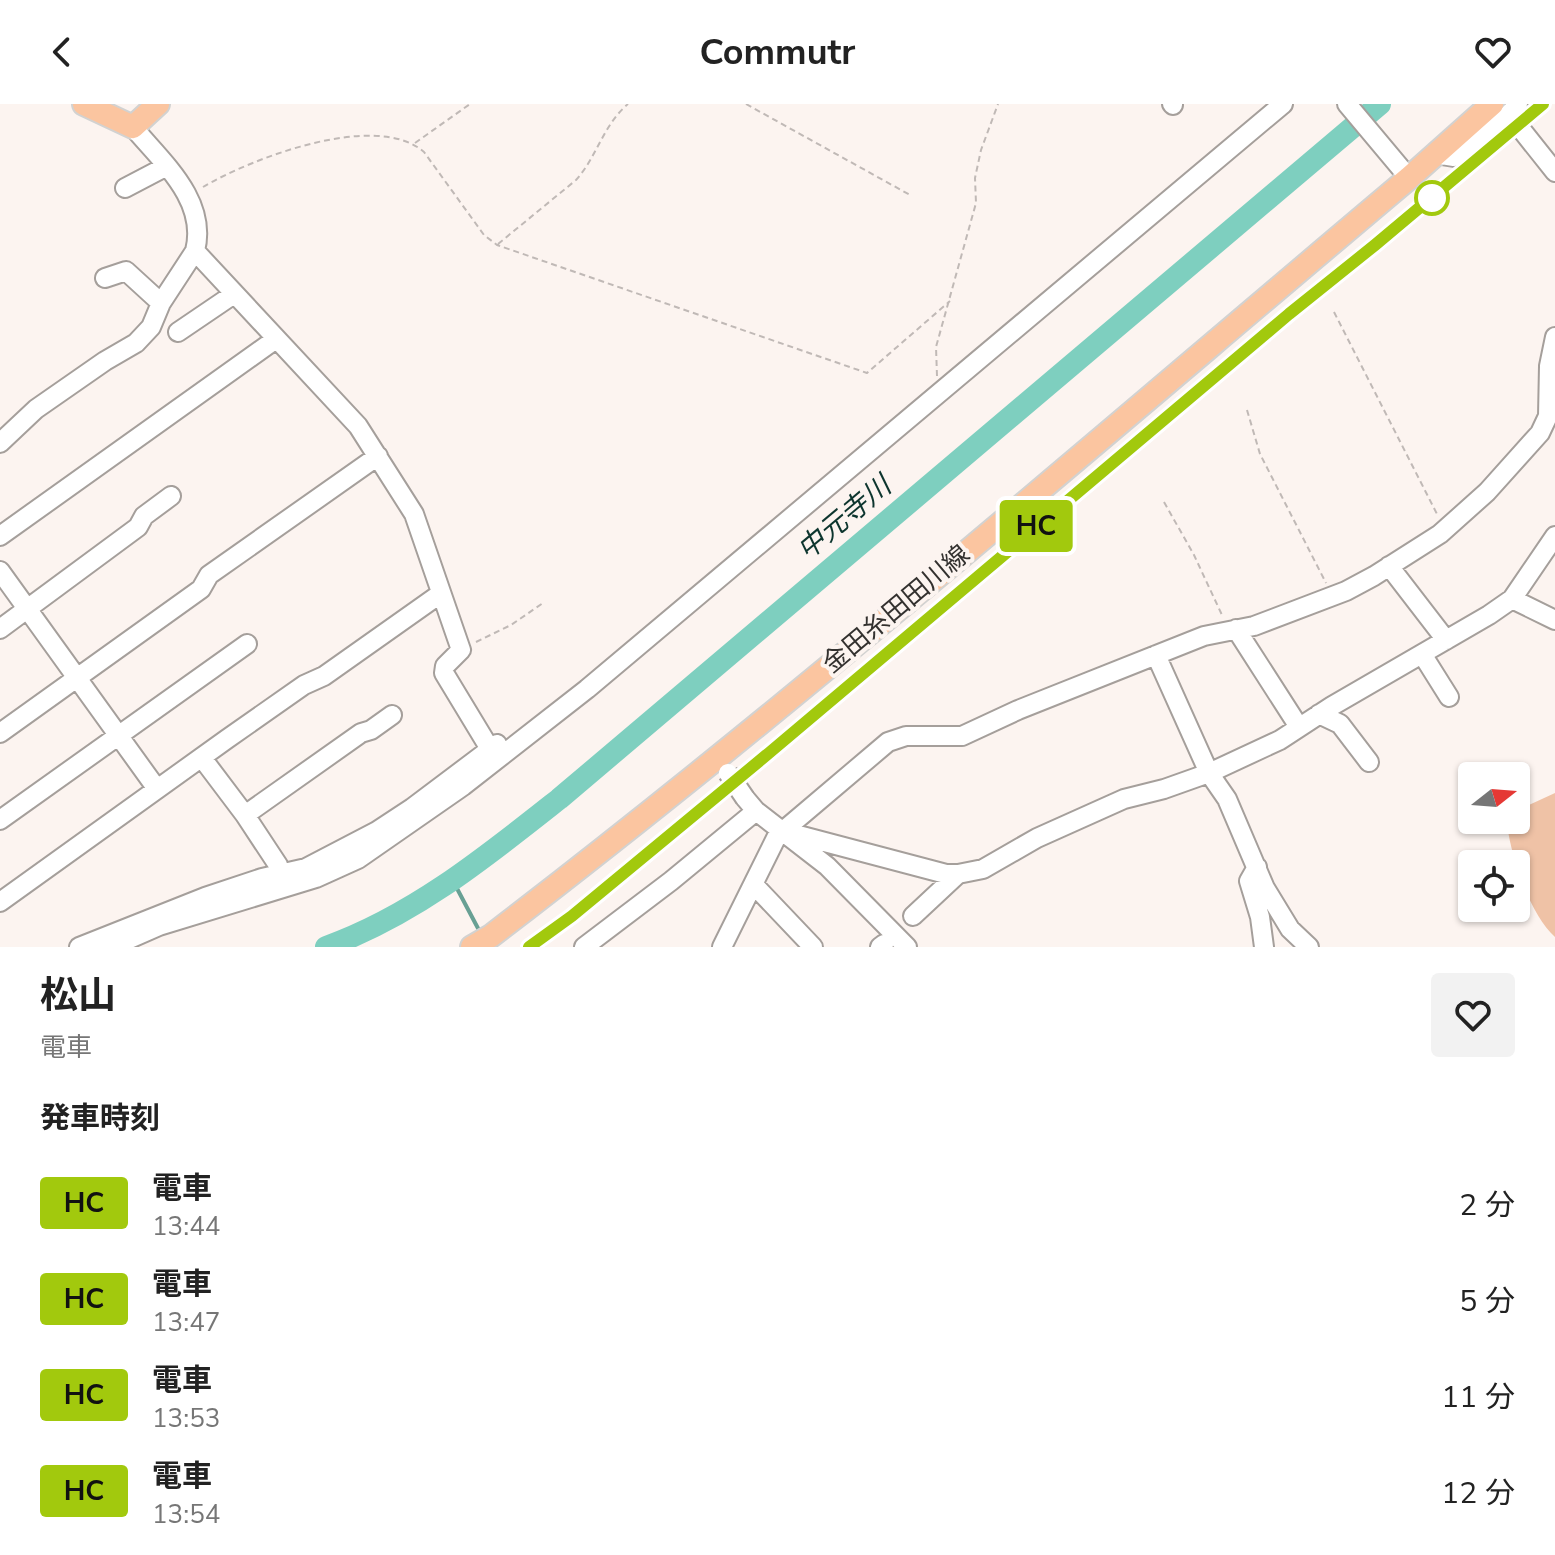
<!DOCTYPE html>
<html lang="ja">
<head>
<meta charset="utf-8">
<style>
	:root { --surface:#fff; --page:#f2f2f2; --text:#222; --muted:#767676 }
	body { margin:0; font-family:"Nunito Sans","Noto Sans JP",sans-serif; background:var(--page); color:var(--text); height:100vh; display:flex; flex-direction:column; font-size:30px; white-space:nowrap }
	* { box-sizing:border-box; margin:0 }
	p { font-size:26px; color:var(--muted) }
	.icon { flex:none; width:44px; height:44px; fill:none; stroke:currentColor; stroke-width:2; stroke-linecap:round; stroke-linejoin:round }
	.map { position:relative; height:843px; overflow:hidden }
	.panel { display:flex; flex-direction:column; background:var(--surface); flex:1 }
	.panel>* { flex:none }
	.badge { padding:0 16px; border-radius:6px; font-size:28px; line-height:52px }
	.needle { width:52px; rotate:73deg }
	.tools { position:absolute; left:1458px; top:658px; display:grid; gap:16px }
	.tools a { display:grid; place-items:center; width:72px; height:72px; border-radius:8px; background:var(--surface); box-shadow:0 2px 6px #0004; font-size:40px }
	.map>.badge { position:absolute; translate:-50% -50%; box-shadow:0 0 0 4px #fff }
	h2 { padding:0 40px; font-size:30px; line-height:72px }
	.round { display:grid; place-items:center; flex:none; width:84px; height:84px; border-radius:8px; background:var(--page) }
	.head { display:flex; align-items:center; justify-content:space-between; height:136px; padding:0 40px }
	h1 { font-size:38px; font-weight:700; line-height:60px }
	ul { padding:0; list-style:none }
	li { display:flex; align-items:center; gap:24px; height:96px; padding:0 40px }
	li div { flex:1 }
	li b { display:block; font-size:30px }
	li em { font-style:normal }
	li .badge { min-width:88px; font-weight:700; text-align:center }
	header { display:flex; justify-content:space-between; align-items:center; height:104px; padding:0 40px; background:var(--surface); font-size:36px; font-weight:700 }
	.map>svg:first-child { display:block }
	.green { fill:#efc2a6 }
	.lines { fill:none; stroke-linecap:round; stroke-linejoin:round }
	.stream { stroke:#68a094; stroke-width:4 }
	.river { stroke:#7ecfbf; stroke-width:22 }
	.minor-casing { stroke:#a59f9b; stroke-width:22 }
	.major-casing { stroke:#d2d2d1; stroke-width:26 }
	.path { stroke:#c0b9b6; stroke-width:2; stroke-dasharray:6 4; stroke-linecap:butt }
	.minor { stroke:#fff; stroke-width:18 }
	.major { stroke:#fbc5a0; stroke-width:22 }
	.rail-casing { stroke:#484543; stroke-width:7 }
	.rail { stroke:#fcf4f0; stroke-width:4; stroke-dasharray:12; stroke-linecap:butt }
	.minor-bridge-casing { stroke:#a59f9b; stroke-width:22; stroke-linecap:butt }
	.minor-bridge { stroke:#fff; stroke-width:18 }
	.line-casing { stroke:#fff; stroke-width:18 }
	.line { stroke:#a2c90d; stroke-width:12 }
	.stop-dot { fill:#fff; stroke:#a2c90d; stroke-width:4 }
	.labels { text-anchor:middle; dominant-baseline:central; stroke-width:8; stroke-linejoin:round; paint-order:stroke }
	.street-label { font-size:26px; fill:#33312f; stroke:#fcf4f0 }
	.water-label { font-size:28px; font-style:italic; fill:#0d352e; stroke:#fcf4f0 }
</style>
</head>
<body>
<header><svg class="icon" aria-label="back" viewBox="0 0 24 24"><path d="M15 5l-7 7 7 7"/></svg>Commutr<svg class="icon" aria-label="heart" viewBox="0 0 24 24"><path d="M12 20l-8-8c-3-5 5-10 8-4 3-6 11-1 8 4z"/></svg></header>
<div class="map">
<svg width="1555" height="843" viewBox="0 0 1555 843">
	<rect width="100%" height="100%" fill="#fcf4f0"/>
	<path class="green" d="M1555 689V833C1530 811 1511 753 1507 720V716H1516V707Z"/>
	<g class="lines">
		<path class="stream" d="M452 775 481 830"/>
		<path class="river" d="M326 843C413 812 487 752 559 695L1380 0"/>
		<g class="minor-casing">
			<path id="minor" d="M1172 0 1173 1
				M1347 0 1409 74
				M1509 10 1555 68
				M1435 50 1454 53 1509 10 1518 0
				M125 84 167 62
				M195 147 358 322 414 410 461 546 445 562 444 569 490 645
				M105 174 126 167 161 199
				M178 228 234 190
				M0 339 36 305 105 257 136 239 151 223 161 199 195 147C208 96 162 58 133 23
				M0 432 276 235
				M1389 462 1446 536
				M0 467 157 685
				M1512 495 1555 516
				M0 525 138 423 144 412 171 392
				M1236 525 1299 623
				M1422 550 1449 593
				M1156 551 1209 669 1227 695 1265 784 1290 825 1309 843
				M1319 610 1340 620 1369 658
				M0 629 201 485 209 471 378 352
				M202 654 245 711 361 629 371 626 392 611
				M745 694 756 707 827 762 907 843
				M245 711 278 761 280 770
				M0 716 247 540
				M783 727 946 770H958L983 765 1037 734 1124 695 1164 685 1209 669 1280 636 1332 602 1489 511 1512 495 1555 432
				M1257 763 1249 777 1260 813 1264 843
				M754 781 813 843
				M0 798 227 635 304 581 324 572 440 490
				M913 812 958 770
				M79 843 205 793 262 774 306 764 377 727 412 704 497 640
				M111 843 159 822 316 774 358 755 463 682 587 585 1283 0
				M584 843 671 777 756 707
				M722 843 780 726 783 727 888 638 906 632H962L1018 606 1204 532 1254 522 1346 487 1374 472 1440 430 1487 388 1540 329 1548 312 1549 262 1555 233
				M880 843 884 840"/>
		</g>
		<g class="major-casing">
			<path id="major" d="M84 0 133 23 158 0
				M472 843 491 832C806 591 1106 329 1409 74L1492 0"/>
		</g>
		<path class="path" d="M746 0 910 91
			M415 39 470 0
			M203 83C250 55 376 6 424 48L484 131 497 141 867 269 950 197
			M498 140 576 76C597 53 603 21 628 0
			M1334 208 1437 410
			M937 272 936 243 976 99 975 74 981 46 998 0
			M1247 306 1260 350 1326 479
			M1164 398 1194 451 1222 511
			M476 538 511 521 543 499"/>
		<use href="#minor" class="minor"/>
		<use href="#major" class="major"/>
		<g class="rail-casing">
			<path id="rail" d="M529 843 572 812 769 649 1289 210 1543 0"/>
		</g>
		<use href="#rail" class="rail"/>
		<g class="minor-bridge-casing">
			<path id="minor-bridge" d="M728 669 745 694"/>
		</g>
		<use href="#minor-bridge" class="minor-bridge"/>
	</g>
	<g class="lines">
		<g class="line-casing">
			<path id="line" d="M529 843 572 812 769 649 1289 210 1375 141 1543 0"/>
		</g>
		<use href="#line" class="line"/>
	</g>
	<circle class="stop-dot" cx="1432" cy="94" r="16"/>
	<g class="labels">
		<g class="street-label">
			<text transform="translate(896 505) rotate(-40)">金田糸田田川線</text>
		</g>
		<g class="water-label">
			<text transform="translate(844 414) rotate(-40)">中元寺川</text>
		</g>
	</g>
</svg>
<div class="tools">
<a><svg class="needle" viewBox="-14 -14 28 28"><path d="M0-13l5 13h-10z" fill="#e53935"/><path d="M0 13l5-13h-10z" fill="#767676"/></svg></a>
<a><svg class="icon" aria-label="locate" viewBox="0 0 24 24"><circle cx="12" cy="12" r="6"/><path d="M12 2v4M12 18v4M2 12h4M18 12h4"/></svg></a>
</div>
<b class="badge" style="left:1036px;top:422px;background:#a2c90d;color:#111">HC</b>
</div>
<section class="panel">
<div class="head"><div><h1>松山</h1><p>電車</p></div><a class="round"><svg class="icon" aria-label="heart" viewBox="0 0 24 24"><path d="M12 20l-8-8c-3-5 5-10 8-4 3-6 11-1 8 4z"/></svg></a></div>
<h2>発車時刻</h2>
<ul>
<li><span class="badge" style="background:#a2c90d;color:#111">HC</span><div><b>電車</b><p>13:44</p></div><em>2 分</em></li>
<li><span class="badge" style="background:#a2c90d;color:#111">HC</span><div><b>電車</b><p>13:47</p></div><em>5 分</em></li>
<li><span class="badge" style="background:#a2c90d;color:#111">HC</span><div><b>電車</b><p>13:53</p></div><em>11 分</em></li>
<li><span class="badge" style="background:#a2c90d;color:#111">HC</span><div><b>電車</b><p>13:54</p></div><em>12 分</em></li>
</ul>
</section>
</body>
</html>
